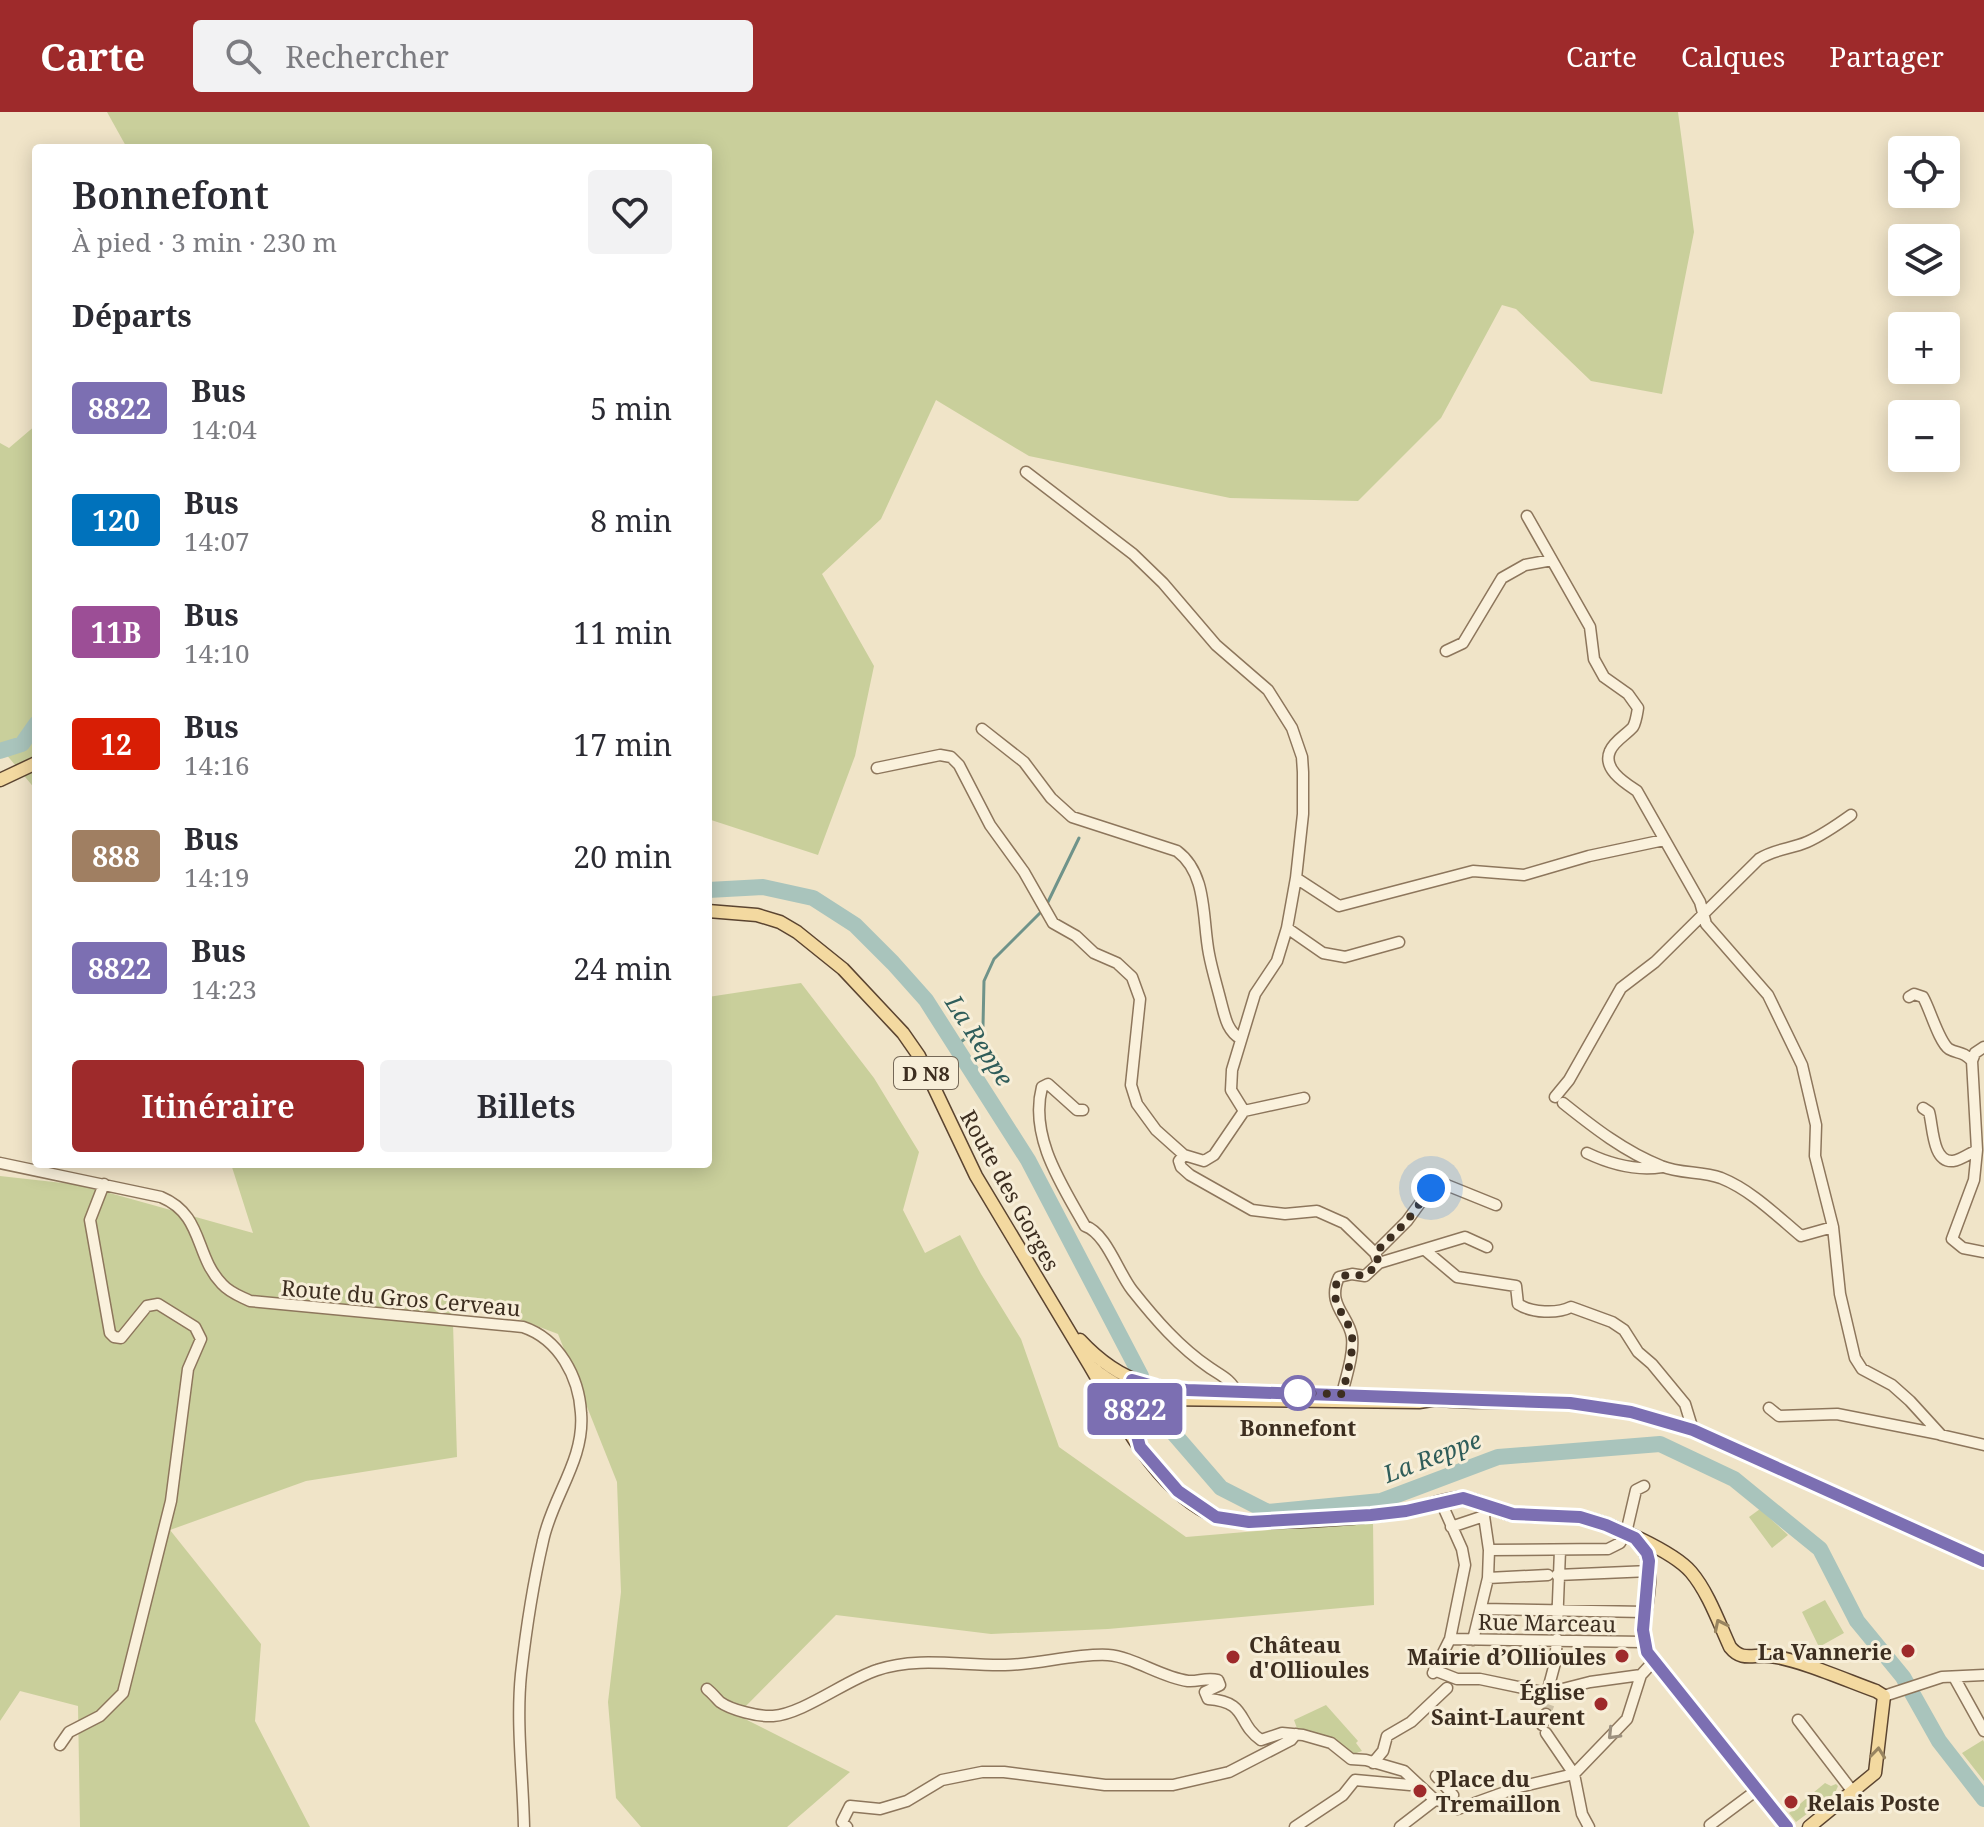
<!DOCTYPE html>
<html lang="fr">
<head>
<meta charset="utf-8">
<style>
	:root { --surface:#fff; --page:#f2f2f3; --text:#2b2b33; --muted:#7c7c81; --accent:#9e2a2b }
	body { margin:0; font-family:"Noto Serif",serif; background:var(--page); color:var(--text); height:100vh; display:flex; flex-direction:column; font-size:30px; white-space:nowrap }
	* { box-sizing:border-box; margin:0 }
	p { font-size:26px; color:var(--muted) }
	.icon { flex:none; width:44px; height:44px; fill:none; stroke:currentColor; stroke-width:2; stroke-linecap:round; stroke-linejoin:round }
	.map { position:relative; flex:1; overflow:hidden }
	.details { position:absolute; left:32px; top:32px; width:680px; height:1024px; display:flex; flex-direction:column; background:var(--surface); border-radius:8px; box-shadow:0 4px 20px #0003 }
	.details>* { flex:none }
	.badge { padding:0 16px; border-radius:6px; font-size:28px; line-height:52px }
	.controls { position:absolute; left:1888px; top:24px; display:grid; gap:16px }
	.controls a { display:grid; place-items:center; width:72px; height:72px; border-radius:8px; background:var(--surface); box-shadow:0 4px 20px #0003; font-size:40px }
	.you { position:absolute; width:40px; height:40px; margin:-20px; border:6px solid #fff; border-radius:50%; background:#1a73e8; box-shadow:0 0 0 12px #1a73e833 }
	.map>.badge { position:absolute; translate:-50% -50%; box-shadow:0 0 0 4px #fff }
	h2 { padding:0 40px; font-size:30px; line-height:72px }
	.round { display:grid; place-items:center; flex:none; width:84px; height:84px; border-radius:8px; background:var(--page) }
	.overview { display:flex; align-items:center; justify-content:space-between; height:136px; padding:0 40px }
	h1 { font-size:38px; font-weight:600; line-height:60px }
	.action { display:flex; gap:16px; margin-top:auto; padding:16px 40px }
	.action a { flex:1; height:92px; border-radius:8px; background:var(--accent); color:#fff; font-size:32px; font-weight:600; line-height:92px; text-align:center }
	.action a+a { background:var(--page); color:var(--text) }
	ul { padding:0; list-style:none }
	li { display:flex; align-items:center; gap:24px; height:112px; padding:0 40px }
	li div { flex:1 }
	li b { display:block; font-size:30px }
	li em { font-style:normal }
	li .badge { min-width:88px; font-weight:700; text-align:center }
	header { display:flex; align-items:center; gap:48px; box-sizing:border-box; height:112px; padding:0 40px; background:var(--accent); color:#fff }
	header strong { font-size:38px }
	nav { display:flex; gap:44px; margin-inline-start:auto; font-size:28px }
	.search { width:560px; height:72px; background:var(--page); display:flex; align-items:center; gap:20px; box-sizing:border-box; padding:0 28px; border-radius:8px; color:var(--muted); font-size:30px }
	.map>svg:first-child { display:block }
	.green { fill:#c9cf9b }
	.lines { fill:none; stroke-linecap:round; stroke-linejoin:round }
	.stream { stroke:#6f938a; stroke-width:3 }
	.river { stroke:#a9c4bc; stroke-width:16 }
	.minor-tunnel { stroke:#ccc0a6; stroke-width:10; stroke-dasharray:10 5; stroke-linecap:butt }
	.minor-casing { stroke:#8d765c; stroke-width:13 }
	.major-casing { stroke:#5b4430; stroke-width:15 }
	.minor { stroke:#faf1dc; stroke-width:10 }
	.major { stroke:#f3d9a0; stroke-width:12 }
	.oneway { stroke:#988460 }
	.oneway2 { stroke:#9c907e }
	.line-casing { stroke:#fff; stroke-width:18 }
	.line { stroke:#7c6fb2; stroke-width:12 }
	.walk { stroke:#3d2e20; stroke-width:8; stroke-dasharray:0 14.4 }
	.stop-dot { fill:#fff; stroke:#7c6fb2; stroke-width:4 }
	.poi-dot { fill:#9e2a2b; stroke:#f7eed8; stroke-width:3 }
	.labels { text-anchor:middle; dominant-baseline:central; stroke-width:6; stroke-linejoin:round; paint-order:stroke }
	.shield { fill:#f7eed8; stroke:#756857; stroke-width:2 }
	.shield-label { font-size:20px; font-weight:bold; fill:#3d2e20 }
	.street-label { font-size:22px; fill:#3d2e20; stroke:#f7eed8 }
	.stop-label { font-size:22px; font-weight:bold; fill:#3d2e20; stroke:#f7eed8 }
	.poi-label { font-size:22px; font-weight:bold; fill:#3d2e20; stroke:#f7eed8; text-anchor:start }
	.water-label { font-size:24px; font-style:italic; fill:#2f5d5a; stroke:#f7eed8 }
</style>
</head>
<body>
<header>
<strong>Carte</strong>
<div class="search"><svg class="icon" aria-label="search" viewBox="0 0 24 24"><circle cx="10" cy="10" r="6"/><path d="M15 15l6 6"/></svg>Rechercher</div>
<nav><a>Carte</a><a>Calques</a><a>Partager</a></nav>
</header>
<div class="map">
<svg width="1984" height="1715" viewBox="0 0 1984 1715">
	<rect width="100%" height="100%" fill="#f0e4c8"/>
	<path class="green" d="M107 0H1678L1694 120 1662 282 1591 269 1516 197 1502 193 1441 306 1358 389 1230 386 1029 344 936 288 881 407 822 462 874 554 855 644 818 743 708 707V36H127Z
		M36 313V678L0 635V331L9 336Z
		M801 871 874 966 919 1040 903 1098 925 1141 960 1123 981 1162 1021 1227 1059 1335 1186 1425 1373 1409 1374 1493 1108 1517 991 1522 836 1503 737 1603 850 1660 787 1715H641L616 1686 608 1590 621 1480 617 1370 558 1222 456 1183 453 1211 457 1345 306 1369 170 1418 261 1532 255 1609 310 1715H80L78 1594 20 1579 0 1609V1064L81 1073 253 1121 231 1052H708V885Z
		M1760 1397 1788 1423 1772 1436 1749 1405Z
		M1825 1488 1844 1521 1819 1535 1802 1500Z
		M1326 1593 1358 1629 1356 1631 1362 1639 1351 1643 1320 1622 1317 1624 1298 1619 1294 1608Z
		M1983 1628 1984 1630V1669L1962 1641Z
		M1825 1671 1831 1674 1836 1672 1838 1674 1835 1681 1796 1710 1789 1701Z"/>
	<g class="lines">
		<path class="stream" d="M1046 794 1079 726
			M955 934 983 914 984 869 994 847 1043 798"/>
		<path class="river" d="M0 639 22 632 36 612
			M708 778 763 775 813 786 855 813 893 851 926 888 1028 1048 1141 1264
			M1156 1296 1163 1309 1221 1376 1268 1400 1381 1389 1498 1345 1660 1332 1734 1367 1820 1437 1857 1509 1903 1565 1939 1629 1984 1687"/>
		<path class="minor-tunnel" d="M1546 1602 1551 1588"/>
		<g class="minor-casing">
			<path id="minor" d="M1527 404 1590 515 1594 547 1604 565 1628 582 1638 596C1637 602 1636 610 1633 615 1626 623 1614 629 1610 639 1602 657 1625 671 1637 679L1700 790 1706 812 1768 883 1802 953 1816 1013 1815 1044 1833 1115 1840 1182 1855 1246 1862 1257 1892 1273 1910 1289 1941 1323 1984 1333
				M1446 539 1463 531 1502 466 1525 453 1552 448
				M982 617 1024 650 1051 686 1072 705 1177 739C1208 762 1202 807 1209 842 1212 858 1217 874 1221 890 1225 905 1227 919 1241 927
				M877 656 940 643 951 645 959 653 990 713 1024 760 1053 811 1076 824 1094 841 1117 851 1132 865 1140 887 1131 973 1137 992 1156 1018 1175 1035 1184 1043 1204 1049 1214 1043 1244 999 1231 978 1232 958 1255 882 1277 849 1287 816 1296 766 1303 702V660L1302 645 1292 616 1268 578 1216 533 1163 471 1133 442 1026 360
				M1296 766 1339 794 1473 759 1524 763 1589 744 1664 728
				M1287 816 1323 841 1345 845 1399 830
				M1909 885 1914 882 1923 885C1930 897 1939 930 1949 937 1958 942 1963 939 1972 949L1977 1038 1974 1068 1952 1127 1963 1136 1984 1140
				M1972 949 1975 941 1984 935
				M1555 985 1569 968 1621 876 1655 850 1759 747C1774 737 1791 737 1807 730 1823 723 1837 713 1851 703
				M1563 991C1593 1015 1625 1040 1661 1054 1680 1062 1701 1059 1721 1066 1751 1078 1776 1103 1801 1124L1833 1115
				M1923 996 1929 1000C1933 1013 1932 1051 1953 1049 1961 1048 1970 1041 1977 1038
				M1083 998H1077L1048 972 1042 975C1029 1025 1062 1073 1085 1114 1106 1121 1118 1160 1132 1178 1155 1207 1179 1235 1210 1256 1220 1263 1232 1268 1236 1280
				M1244 999 1304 986
				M1587 1041C1610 1052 1636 1059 1662 1055
				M1184 1043 1179 1049 1181 1055 1190 1063 1252 1098 1285 1102 1317 1099 1344 1111 1375 1141 1379 1151 1365 1164 1352 1162 1339 1165C1326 1193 1349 1203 1352 1225 1354 1242 1346 1265 1342 1282
				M0 1051 161 1085C204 1103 194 1143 222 1172 230 1181 240 1184 250 1189L523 1215C559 1227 579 1265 581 1301 585 1348 552 1385 543 1429 533 1472 526 1518 521 1562 516 1612 523 1665 524 1715
				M1425 1138 1457 1165 1516 1174 1518 1192C1532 1201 1557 1202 1571 1195L1612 1210 1624 1218 1638 1240 1652 1252 1685 1292 1693 1318
				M1375 1141 1407 1109 1431 1076 1444 1072 1496 1093
				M1379 1151 1465 1125 1487 1135
				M1769 1296 1779 1304 1837 1302 1939 1322
				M1451 1415 1484 1404
				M1489 1438 1608 1437 1620 1431 1626 1421 1636 1378 1644 1374
				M1557 1463 1650 1459
				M1488 1466 1548 1463
				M1481 1497 1645 1500
				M1557 1515 1560 1438
				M1643 1524 1647 1540 1666 1565
				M1450 1527 1643 1530
				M1473 1528 1488 1466 1489 1438 1484 1404 1488 1395
				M1434 1558 1457 1567H1480L1547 1581 1590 1570 1641 1563
				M1433 1561 1450 1527 1465 1453 1462 1437 1441 1390
				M1954 1565 1984 1619
				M707 1577C712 1581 716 1586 720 1590 731 1598 759 1605 773 1604 803 1602 846 1568 877 1558 917 1544 963 1554 1005 1553 1037 1553 1077 1541 1108 1543 1134 1545 1160 1565 1188 1569 1198 1570 1206 1565 1218 1568L1220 1573 1205 1580 1208 1587C1249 1590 1236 1611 1261 1628L1282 1621 1303 1623 1331 1631 1351 1647 1366 1648 1404 1659 1435 1688
				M1547 1581 1555 1551 1557 1527
				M1884 1584 1942 1565 1984 1563
				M1798 1608 1853 1680
				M1542 1613 1546 1602
				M1546 1621 1574 1662 1582 1702 1589 1715
				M60 1633 69 1620 100 1604 123 1581 171 1389 188 1257 201 1227 195 1215 158 1192 147 1194 121 1226 114 1225 110 1221 90 1108 104 1072
				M1373 1651 1383 1639 1387 1624 1411 1610 1447 1576
				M1574 1662 1627 1607 1641 1563 1653 1550
				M1436 1664 1453 1683 1448 1690
				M1435 1688 1448 1690 1458 1697 1519 1675 1574 1662
				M847 1715 842 1710 850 1694 880 1697 907 1689 942 1668 982 1660H1004L1105 1673H1173L1229 1660 1291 1628 1296 1622
				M1295 1715 1343 1683 1355 1668 1410 1673
				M1400 1715 1435 1688
				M1711 1715 1710 1713 1757 1678"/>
		</g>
		<g class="major-casing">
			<path id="major" d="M0 668 36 651
				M708 799 757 803 780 810 797 820 843 857 903 921 919 944 976 1064 1090 1254C1110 1271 1130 1282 1157 1287L1419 1290 1438 1287
				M1080 1228C1130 1282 1170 1277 1238 1280
				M1090 1254C1120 1305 1158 1382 1217 1405 1246 1416 1370 1406 1405 1399 1422 1396 1440 1388 1458 1386 1478 1385 1496 1401 1516 1403 1538 1405 1561 1402 1583 1406 1609 1410 1674 1440 1691 1460 1708 1480 1719 1511 1730 1535 1742 1550 1753 1542 1770 1544 1798 1547 1848 1569 1876 1579L1884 1584 1875 1661 1809 1715
				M1134 1276V1312L1137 1324
				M1432 1287C1478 1293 1525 1287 1570 1291 1613 1294 1653 1305 1693 1318L1984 1449
				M1639 1429C1659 1456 1644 1492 1643 1522
				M1666 1565 1787 1715"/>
		</g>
		<use href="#minor" class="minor"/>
		<use href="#major" class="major"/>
	</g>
	<defs><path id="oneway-chevron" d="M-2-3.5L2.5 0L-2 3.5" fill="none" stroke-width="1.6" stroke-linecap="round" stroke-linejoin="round" transform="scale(2)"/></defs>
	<g class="oneway">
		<use href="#oneway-chevron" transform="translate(1720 1513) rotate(-116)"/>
		<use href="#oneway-chevron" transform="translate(1878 1641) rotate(-84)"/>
	</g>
	<use class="oneway2" href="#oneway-chevron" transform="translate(1613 1622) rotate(134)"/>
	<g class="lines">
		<g class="line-casing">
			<path id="line" d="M1787 1715 1647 1540 1643 1518 1649 1449 1647 1441 1635 1426 1606 1413 1580 1405 1513 1402 1463 1386 1406 1399 1371 1403 1249 1410 1216 1405 1178 1379 1140 1335 1134 1312 1136 1282 1132 1268 1160 1276 1187 1278 1570 1291 1631 1300 1693 1318 1984 1449"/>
		</g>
		<use href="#line" class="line"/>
		<path class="walk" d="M1298 1281 1342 1282C1346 1267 1354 1239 1352 1225 1349 1203 1326 1193 1339 1165L1352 1162 1365 1164 1379 1151 1375 1141 1407 1109 1431 1076"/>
	</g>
	<circle class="stop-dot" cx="1298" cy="1281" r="16"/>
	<g class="poi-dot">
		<circle cx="1908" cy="1539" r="8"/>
		<circle cx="1622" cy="1544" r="8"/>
		<circle cx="1233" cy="1545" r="8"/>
		<circle cx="1601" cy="1592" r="8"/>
		<circle cx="1420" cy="1679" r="8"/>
		<circle cx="1791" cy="1690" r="8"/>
	</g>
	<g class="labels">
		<rect class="shield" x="894" y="945" width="64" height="32" rx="6"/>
		<g class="shield-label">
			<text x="926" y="961">D N8</text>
		</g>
		<g class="street-label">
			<text transform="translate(1011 1078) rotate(61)">Route des Gorges</text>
			<text transform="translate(401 1185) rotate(5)">Route du Gros Cerveau</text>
			<text transform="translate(1547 1510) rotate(1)">Rue Marceau</text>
		</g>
		<g class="stop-label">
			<text x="1298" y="1315">Bonnefont</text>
		</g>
		<g class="poi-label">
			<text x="1249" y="1532">Château<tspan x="1249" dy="25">d'Ollioules</tspan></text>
			<text x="1892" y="1539" text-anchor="end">La Vannerie</text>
			<text x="1606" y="1544" text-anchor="end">Mairie d’Ollioules</text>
			<text x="1585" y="1579" text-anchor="end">Église<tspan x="1585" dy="25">Saint-Laurent</tspan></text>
			<text x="1436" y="1666">Place du<tspan x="1436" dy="25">Tremaillon</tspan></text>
			<text x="1807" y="1690">Relais Poste</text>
		</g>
		<g class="water-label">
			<text transform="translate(980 928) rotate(57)">La Reppe</text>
			<text transform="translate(1432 1344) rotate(-21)">La Reppe</text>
		</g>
	</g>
</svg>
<div class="controls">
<a><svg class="icon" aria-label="locate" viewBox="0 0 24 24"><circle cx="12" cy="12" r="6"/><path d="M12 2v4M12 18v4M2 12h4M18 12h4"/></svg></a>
<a><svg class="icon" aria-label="layers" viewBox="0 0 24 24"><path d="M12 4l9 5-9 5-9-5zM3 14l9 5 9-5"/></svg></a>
<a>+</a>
<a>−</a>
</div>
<div class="you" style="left:1431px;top:1076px"></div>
<b class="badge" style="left:1135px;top:1297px;background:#7c6fb2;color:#fff">8822</b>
<section class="details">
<div class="overview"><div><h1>Bonnefont</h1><p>À pied · 3 min · 230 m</p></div><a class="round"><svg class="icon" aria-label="heart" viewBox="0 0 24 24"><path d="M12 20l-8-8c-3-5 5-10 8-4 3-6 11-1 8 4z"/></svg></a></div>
<h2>Départs</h2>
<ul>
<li><span class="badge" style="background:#7c6fb2;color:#fff">8822</span><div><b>Bus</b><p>14:04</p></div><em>5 min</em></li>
<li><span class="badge" style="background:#0072bc;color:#fff">120</span><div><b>Bus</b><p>14:07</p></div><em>8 min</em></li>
<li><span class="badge" style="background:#9c4e96;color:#fff">11B</span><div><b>Bus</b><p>14:10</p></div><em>11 min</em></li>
<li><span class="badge" style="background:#d81e05;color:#fff">12</span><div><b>Bus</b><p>14:16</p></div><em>17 min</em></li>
<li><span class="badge" style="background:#a07f62;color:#fff">888</span><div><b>Bus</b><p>14:19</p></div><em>20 min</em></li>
<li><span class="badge" style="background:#7c6fb2;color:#fff">8822</span><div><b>Bus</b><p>14:23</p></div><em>24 min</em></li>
</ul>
<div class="action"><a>Itinéraire</a><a>Billets</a></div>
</section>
</div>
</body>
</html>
